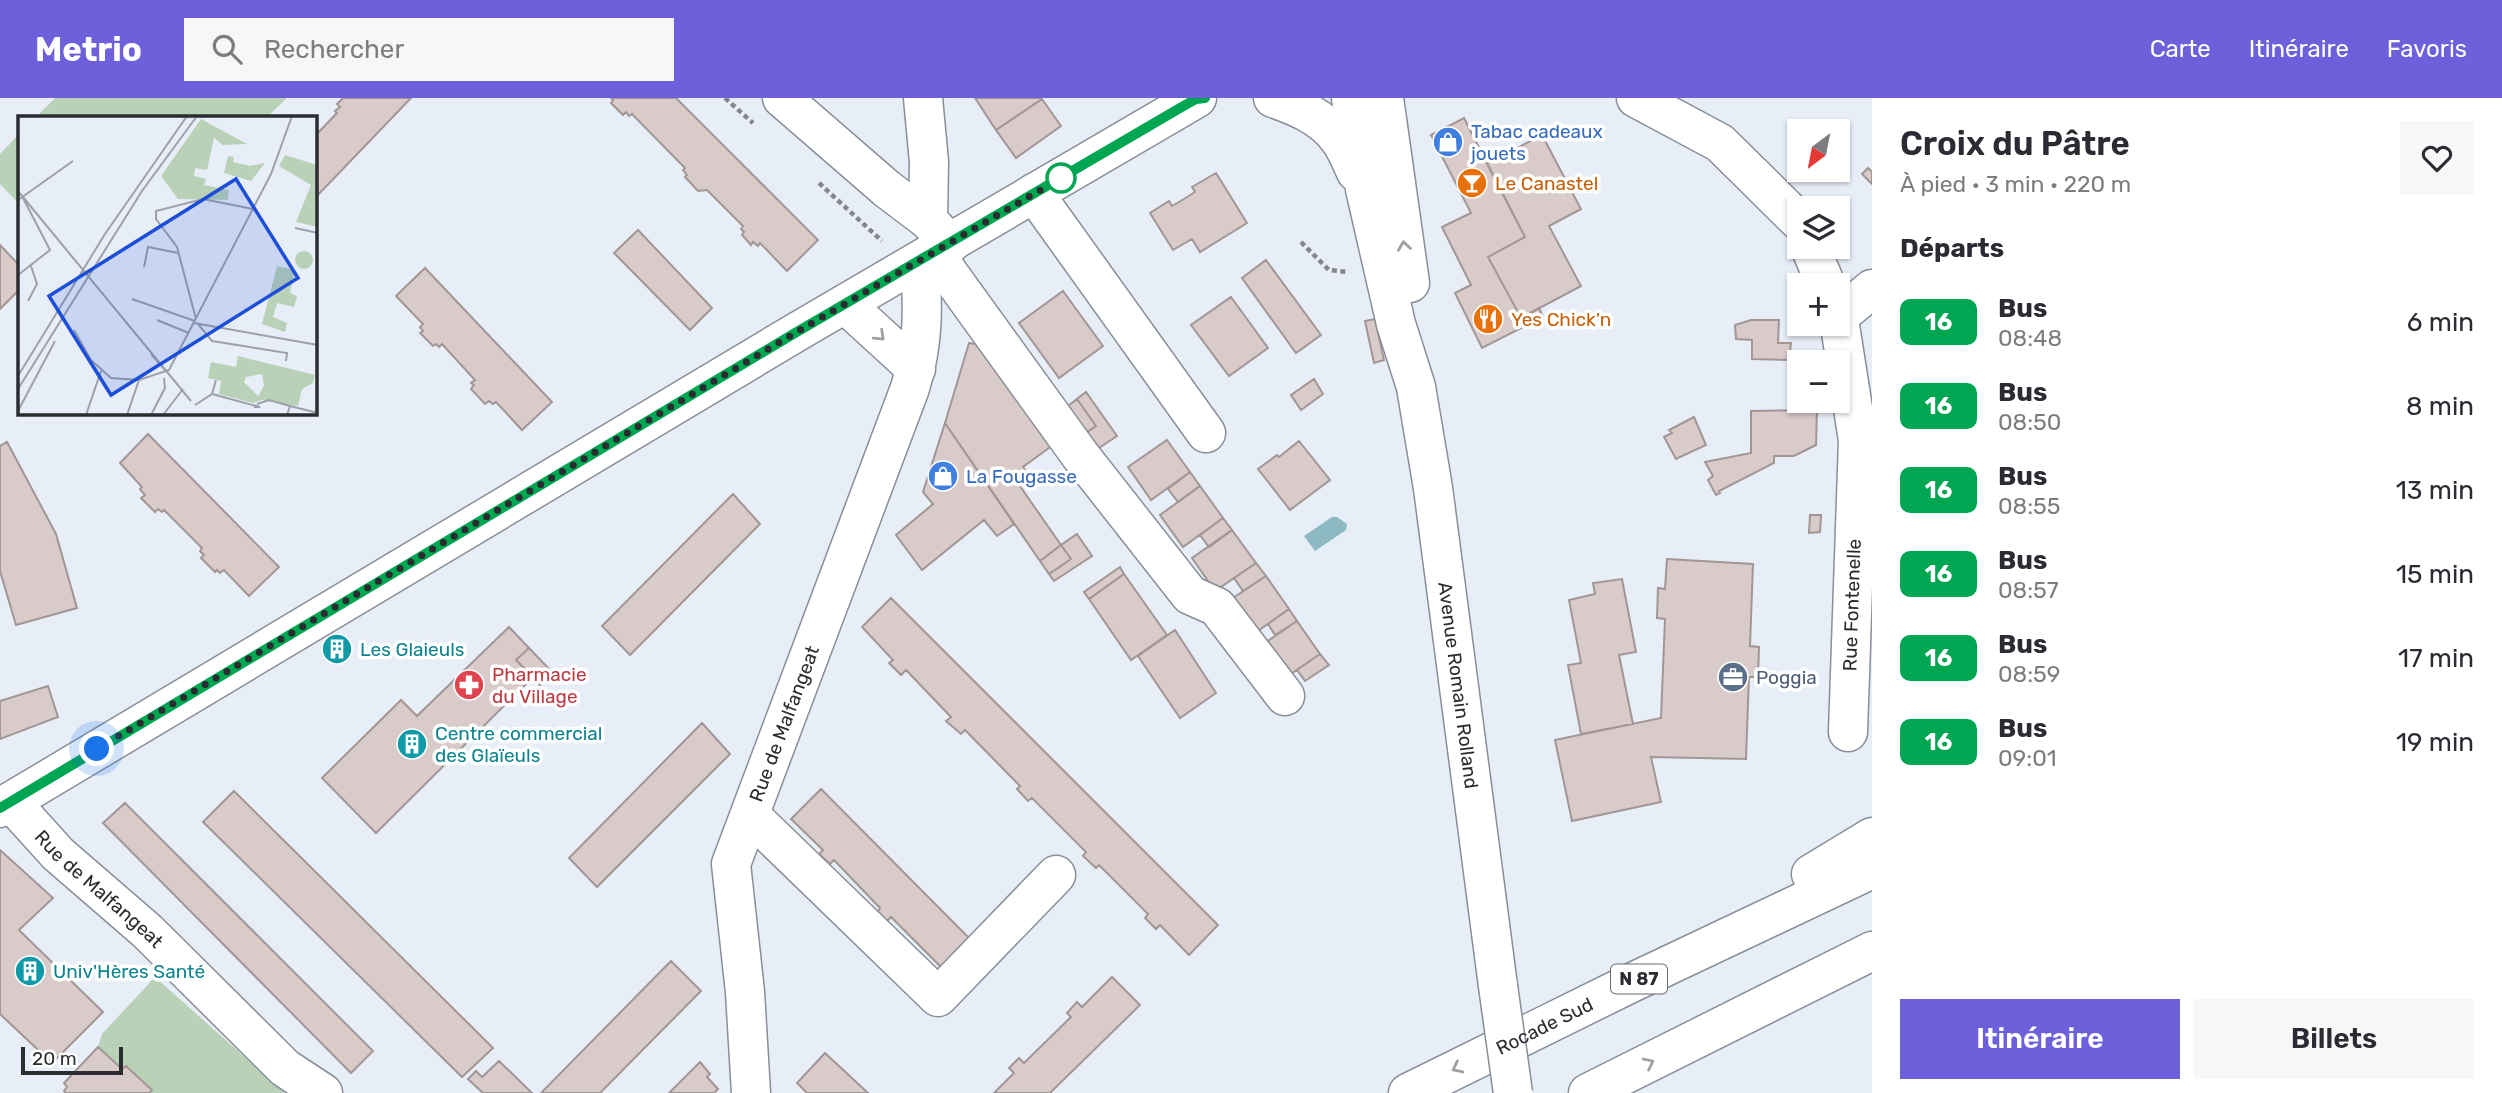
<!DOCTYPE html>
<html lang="fr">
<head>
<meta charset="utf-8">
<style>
	:root { --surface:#fff; --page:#f7f7f7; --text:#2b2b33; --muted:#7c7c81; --accent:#6e5fda }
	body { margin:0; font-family:Rubik,sans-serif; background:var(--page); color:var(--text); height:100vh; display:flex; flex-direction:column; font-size:26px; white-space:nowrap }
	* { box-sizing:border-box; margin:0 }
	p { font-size:23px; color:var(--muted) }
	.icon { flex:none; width:38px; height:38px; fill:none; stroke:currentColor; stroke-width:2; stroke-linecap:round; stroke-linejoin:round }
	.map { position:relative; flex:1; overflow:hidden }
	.details { display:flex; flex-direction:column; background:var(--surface); width:630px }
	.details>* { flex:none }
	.badge { padding:0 14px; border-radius:10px; font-size:24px; line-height:46px }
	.needle { width:46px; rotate:212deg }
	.tools { position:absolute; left:1787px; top:21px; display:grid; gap:14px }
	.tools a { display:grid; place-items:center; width:63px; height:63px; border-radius:0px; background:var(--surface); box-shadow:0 2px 5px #0004; font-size:35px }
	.scale { position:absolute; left:21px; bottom:18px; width:102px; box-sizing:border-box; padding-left:7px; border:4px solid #2a2c30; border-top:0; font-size:19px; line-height:24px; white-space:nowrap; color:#2a2c30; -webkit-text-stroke:5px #fff; paint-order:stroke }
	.you { position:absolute; width:35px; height:35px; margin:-18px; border:5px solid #fff; border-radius:50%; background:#1a73e8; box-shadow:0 0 0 10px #1a73e833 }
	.map>.badge { position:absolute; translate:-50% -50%; box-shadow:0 0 0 4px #fff }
	h2 { padding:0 28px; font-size:26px; line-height:63px }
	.round { display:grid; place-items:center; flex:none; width:74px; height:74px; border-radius:0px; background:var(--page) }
	.head { display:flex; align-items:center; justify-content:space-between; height:119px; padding:0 28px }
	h1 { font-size:33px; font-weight:600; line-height:52px }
	.button { display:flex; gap:14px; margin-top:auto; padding:14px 28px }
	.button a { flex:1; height:80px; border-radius:0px; background:var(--accent); color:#fff; font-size:28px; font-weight:600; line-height:80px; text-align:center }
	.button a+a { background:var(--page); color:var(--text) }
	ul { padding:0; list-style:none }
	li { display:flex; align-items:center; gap:21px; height:84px; padding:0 28px }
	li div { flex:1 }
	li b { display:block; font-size:26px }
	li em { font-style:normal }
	li .badge { min-width:77px; font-weight:700; text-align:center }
	header { display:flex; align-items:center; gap:42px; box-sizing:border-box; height:98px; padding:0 35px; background:var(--accent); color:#fff }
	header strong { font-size:33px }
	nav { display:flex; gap:38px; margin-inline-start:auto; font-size:24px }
	.search { width:490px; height:63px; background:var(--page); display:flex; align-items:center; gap:18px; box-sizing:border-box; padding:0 24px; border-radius:0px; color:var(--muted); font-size:26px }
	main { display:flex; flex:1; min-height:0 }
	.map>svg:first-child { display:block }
	.green { fill:#b8d1b7 }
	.water { fill:#8db9c2 }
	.building { fill:#d8cbca; stroke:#a29695; stroke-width:2 }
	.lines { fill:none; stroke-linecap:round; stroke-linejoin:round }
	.minor-casing { stroke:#898f98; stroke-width:41 }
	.highway-casing { stroke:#898f98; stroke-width:41 }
	.path { stroke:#83878d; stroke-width:4.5; stroke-dasharray:5 3.5; stroke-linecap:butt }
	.minor { stroke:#fff; stroke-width:38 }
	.highway { stroke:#fff; stroke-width:38 }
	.minor-bridge-casing { stroke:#898f98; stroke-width:41; stroke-linecap:butt }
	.minor-bridge { stroke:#fff; stroke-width:38 }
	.oneway { stroke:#9fa0a2 }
	.line-casing { stroke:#fff; stroke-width:16 }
	.line { stroke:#00a651; stroke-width:10 }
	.walk { stroke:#2a2c30; stroke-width:7; stroke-dasharray:0 12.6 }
	.stop-dot { fill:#fff; stroke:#00a651; stroke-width:3.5 }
	.labels { text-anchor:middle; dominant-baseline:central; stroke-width:7; stroke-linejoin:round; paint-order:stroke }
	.shield { fill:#fff; stroke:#6a6b6e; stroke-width:2 }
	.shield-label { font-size:18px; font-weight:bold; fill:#2a2c30 }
	.shop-label { font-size:19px; fill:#366cbe; stroke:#fff; text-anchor:start }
	.food-label { font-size:19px; fill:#c56008; stroke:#fff; text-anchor:start }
	.street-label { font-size:19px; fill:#2a2c30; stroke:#fff }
	.culture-label { font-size:19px; fill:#0d838f; stroke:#fff; text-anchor:start }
	.health-label { font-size:19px; fill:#be3a42; stroke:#fff; text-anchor:start }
	.service-label { font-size:19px; fill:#4e5e75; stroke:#fff; text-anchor:start }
	.inset-road { fill:none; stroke:#9ca0a8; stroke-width:2 }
	.view { fill:#1d4ed8; fill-opacity:0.15; stroke:#1d4ed8; stroke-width:3.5 }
	.inset-edge { fill:none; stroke:#2a2c30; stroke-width:3.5 }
</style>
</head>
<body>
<header>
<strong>Metrio</strong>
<div class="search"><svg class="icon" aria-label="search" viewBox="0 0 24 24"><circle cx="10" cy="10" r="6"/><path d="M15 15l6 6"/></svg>Rechercher</div>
<nav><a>Carte</a><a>Itinéraire</a><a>Favoris</a></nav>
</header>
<main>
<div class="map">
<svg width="1872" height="995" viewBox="0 0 1872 995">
	<rect width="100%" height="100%" fill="#e8eef8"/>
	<path class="green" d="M55 0H287L267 19H36Z
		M19 36V106L0 86V56Z
		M155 879 285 995H149L151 992 126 968 122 971 98 949 102 936Z"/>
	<path class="water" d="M1332 419H1337L1347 426 1346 432 1315 453 1304 438Z"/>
	<path class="building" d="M343 0H411L315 100V38L337 15 335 13 340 9 337 6Z
		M611 0H676L818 142 787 173 760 145 758 148 753 144 751 147 742 137 744 134 741 131 743 128 707 92 698 93 685 79 687 77 683 72 685 70 632 16 629 18 626 14 623 17 611 5 613 2Z
		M975 0H1041L1042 1 996 32Z
		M1042 1 1061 28 1016 60 996 32Z
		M1464 20 1525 139 1488 159 1521 220 1539 210 1543 219 1482 250 1455 195 1471 187 1442 129 1471 115 1431 37Z
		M1542 37 1581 111 1549 128 1581 188 1521 220 1488 159 1525 139 1487 66Z
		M1868 70 1872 74V86L1862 76Z
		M1216 75 1247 125 1200 154 1192 141 1173 152 1150 115 1169 103 1172 108 1179 104 1195 94 1192 89Z
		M638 132 712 210 690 232 614 155Z
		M0 147 19 167V192L0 211Z
		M1266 162 1321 237 1296 255 1242 180Z
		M425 170 552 304 522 332 496 304 493 306 489 303 485 306 471 291 474 287 471 285 475 282 442 246 439 249 436 246 433 248 420 235 423 233 420 229 423 226 396 198Z
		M1063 193 1103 248 1059 280 1019 225Z
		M1231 199 1268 250 1229 278 1191 227Z
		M1375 221 1384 262 1374 265 1365 223Z
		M1751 222H1779L1778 245H1791L1789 262 1752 261V242L1736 241 1735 227Z
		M969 245 991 248 1057 344 1023 369 1026 373 1015 381 1061 447 1040 463 945 325Z
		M1314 281 1323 296 1301 312 1291 297Z
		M1086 294 1117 338 1093 354 1081 338 1096 328 1077 301Z
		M1077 301 1096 328 1081 338 1063 312Z
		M1817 312 1816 347 1794 358H1774V365L1719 393 1720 395 1716 397 1708 382 1713 378 1705 364 1751 355V313Z
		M1694 319 1706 347 1676 361 1664 339 1672 335 1669 332Z
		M945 325 1014 426 997 438 984 422 922 472 896 437 933 406 923 394Z
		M148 336 279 469 249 498 224 472 220 475 217 472 215 474 201 460 204 457 200 453 202 450 164 412 162 414 158 411 155 414 141 400 145 397 140 391 142 389 120 365Z
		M1167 342 1190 374 1151 402 1128 369Z
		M1299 343 1330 382 1290 412 1258 371 1277 357 1279 359Z
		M7 344 56 436 77 510 16 527 0 473V348Z
		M1190 374 1200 388 1178 404 1168 391Z
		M1200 388 1223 420 1183 449 1160 417Z
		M733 396 760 426 630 557 602 528Z
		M1810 417H1821L1820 434 1809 435Z
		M1223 420 1232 432 1209 449 1200 437Z
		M1232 432 1256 465 1215 493 1192 460Z
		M1077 436 1092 458 1054 483 1049 476 1071 461 1061 447Z
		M1061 447 1071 461 1049 476 1040 463Z
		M1667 461 1753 466 1750 548 1759 549 1758 579H1749L1746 661 1651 659 1661 704 1572 723 1555 642 1661 620 1665 521 1657 520 1658 490 1665 491Z
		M1256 465 1266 478 1243 493 1234 480Z
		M1120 469 1124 476 1089 501 1084 494Z
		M1124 476 1167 537 1131 562 1089 501Z
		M1266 478 1289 511 1248 540 1224 506Z
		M1622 481 1636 554 1619 557 1633 626 1581 636 1568 567 1581 565 1569 502 1595 496 1593 485Z
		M891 500 1218 827 1189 857 1160 827 1156 831 1145 820 1148 816 1099 767 1096 770 1083 758 1086 754 1032 700 1028 703 1017 691 1020 688 965 632 961 636 946 623 951 619 906 572 901 577 889 565 893 562 862 529Z
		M1289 511 1297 523 1275 537 1268 526Z
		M1297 523 1320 556 1279 584 1256 551Z
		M509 529 529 550 516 562 533 579 376 735 322 680 401 602 417 618Z
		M1175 532 1216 595 1180 620 1138 558Z
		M343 542 347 549 331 559 326 552Z
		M529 550 553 575 540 587 516 562Z
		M1320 556 1329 567 1305 583 1297 572Z
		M48 588 58 619 0 641V603Z
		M702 625 730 656 597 789 569 760Z
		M821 691 975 846 948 876 891 819 887 823 878 814 880 810 834 762 830 766 819 756 823 752 791 721Z
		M234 693 493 950 462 979 203 724Z
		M125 705 373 953 351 975 103 725Z
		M0 752 53 800 19 832 103 914 52 965 0 916Z
		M671 863 701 893 600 995H541Z
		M1112 879 1140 907 1050 995H994L1014 975 1009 970 1019 960 1024 965 1071 919 1067 915 1077 904 1082 909Z
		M98 949 122 971 126 968 152 992 149 995H66L64 993 67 989 64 985Z
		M825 955 868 995H807L797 985Z
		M499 963 532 995H483L468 981 476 973 482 979Z
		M700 964 710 976 707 979 718 991 714 995H669Z"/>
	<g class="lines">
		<g class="minor-casing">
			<g id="minor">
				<path d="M782 0 887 91 928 122 950 146"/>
				<path d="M923 0 929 64 928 122"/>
				<path d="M1273 0C1296 8 1323 19 1338 40 1346 50 1351 63 1356 74"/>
				<path id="s1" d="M1351 0 1365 91 1396 226 1416 289 1433 390 1498 888"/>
				<path d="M1384 0 1410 185"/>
				<path d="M1636 0 1720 45 1799 123"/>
				<path d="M1034 95 1206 335"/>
				<path d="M1810 149 1826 187"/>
				<path d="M934 155 1080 357 1190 497 1217 509 1285 598"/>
				<path d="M845 206 916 271"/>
				<path d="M1838 215 1858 342 1848 634"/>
				<path d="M1839 218 1872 191"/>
				<path id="s2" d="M11 704 58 756 147 833 285 970 323 995"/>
				<path d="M0 710 795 235 1197 0"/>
				<path d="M750 717 938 899 1056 777"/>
				<path id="s3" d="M751 995 745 894 731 766 910 290C924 244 923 210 920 163"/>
			</g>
		</g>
		<g class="highway-casing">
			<g id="highway">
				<path d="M1811 776 1872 739"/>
				<path id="s4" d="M1408 995 1631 885 1872 771"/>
				<path d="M1588 995 1872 853"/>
			</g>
		</g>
		<path class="path" d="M725 0 753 25
			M819 85 882 143
			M1301 144 1329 172 1348 174"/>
		<use href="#minor" class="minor"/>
		<use href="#highway" class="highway"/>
		<g class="minor-bridge-casing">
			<path id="minor-bridge" d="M1498 888 1513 995"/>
		</g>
		<use href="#minor-bridge" class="minor-bridge"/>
	</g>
	<defs><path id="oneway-chevron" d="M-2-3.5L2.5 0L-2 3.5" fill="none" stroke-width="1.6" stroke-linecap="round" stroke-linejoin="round" transform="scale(1.75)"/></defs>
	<g class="oneway">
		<use href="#oneway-chevron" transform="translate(1404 148) rotate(-98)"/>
		<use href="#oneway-chevron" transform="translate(880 238) rotate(43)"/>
		<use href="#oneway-chevron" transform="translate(1649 965) rotate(-26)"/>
		<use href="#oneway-chevron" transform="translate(1457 970) rotate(154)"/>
	</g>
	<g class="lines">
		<g class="line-casing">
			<path id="line" d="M0 710 795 235 1180 10 1196 1 1205 0"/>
		</g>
		<use href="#line" class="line"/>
		<path class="walk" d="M97 651 795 235 1061 80"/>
	</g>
	<defs>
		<g id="shop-disc" transform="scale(1.575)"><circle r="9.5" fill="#3f7fe0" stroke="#fff"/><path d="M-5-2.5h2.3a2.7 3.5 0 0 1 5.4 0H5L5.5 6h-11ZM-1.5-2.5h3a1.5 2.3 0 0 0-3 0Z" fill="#fff"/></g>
		<g id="bar-disc" transform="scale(1.575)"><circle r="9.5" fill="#e8710a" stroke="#fff"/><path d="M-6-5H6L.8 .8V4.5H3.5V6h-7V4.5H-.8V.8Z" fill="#fff"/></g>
		<g id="restaurant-disc" transform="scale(1.575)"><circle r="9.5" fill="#e8710a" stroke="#fff"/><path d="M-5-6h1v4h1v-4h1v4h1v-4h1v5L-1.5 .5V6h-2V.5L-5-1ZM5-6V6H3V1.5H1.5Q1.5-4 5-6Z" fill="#fff"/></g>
		<g id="building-disc" transform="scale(1.575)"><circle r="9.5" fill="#0f9aa8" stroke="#fff"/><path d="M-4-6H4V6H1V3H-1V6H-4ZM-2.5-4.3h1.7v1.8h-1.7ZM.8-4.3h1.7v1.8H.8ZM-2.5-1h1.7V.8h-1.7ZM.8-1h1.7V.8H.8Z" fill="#fff"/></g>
		<g id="office-disc" transform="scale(1.575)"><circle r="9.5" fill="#5c6f8a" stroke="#fff"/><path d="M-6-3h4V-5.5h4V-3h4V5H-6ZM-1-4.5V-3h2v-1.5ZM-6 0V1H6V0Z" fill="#fff"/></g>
		<g id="pharmacy-disc" transform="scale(1.575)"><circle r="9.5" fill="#e0444e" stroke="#fff"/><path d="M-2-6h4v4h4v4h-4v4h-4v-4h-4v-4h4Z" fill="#fff"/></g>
	</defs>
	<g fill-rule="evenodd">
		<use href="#shop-disc" x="1448" y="44"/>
		<use href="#bar-disc" x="1472" y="85"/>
		<use href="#restaurant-disc" x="1488" y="221"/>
		<use href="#shop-disc" x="943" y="378"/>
		<use href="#building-disc" x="337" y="551"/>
		<use href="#office-disc" x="1733" y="579"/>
		<use href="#pharmacy-disc" x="469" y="587"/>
		<use href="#building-disc" x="412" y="646"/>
		<use href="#building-disc" x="30" y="873"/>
	</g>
	<circle class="stop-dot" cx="1061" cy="80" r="14"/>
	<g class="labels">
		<rect class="shield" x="1611" y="866.5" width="56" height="29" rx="5"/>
		<g class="shield-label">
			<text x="1639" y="881">N 87</text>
		</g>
		<g class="shop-label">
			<text x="1471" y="33">Tabac cadeaux<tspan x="1471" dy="22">jouets</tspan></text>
			<text x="966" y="378">La Fougasse</text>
		</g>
		<g class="food-label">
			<text x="1495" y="85">Le Canastel</text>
			<text x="1511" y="221">Yes Chick’n</text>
		</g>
		<g class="street-label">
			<text transform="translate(1852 507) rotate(-88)">Rue Fontenelle</text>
			<text stroke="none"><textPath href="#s1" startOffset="598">Avenue Romain Rolland</textPath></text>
			<text stroke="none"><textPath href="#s3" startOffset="380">Rue de Malfangeat</textPath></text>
			<text stroke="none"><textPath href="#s2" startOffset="124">Rue de Malfangeat</textPath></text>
			<text stroke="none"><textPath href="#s4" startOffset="152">Rocade Sud</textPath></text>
		</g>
		<g class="culture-label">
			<text x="360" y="551">Les Glaieuls</text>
			<text x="435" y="635">Centre commercial<tspan x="435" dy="22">des Glaïeuls</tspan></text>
			<text x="53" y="873">Univ'Hères Santé</text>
		</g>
		<g class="health-label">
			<text x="492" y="576">Pharmacie<tspan x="492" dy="22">du Village</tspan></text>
		</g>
		<g class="service-label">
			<text x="1756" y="579">Poggia</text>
		</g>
	</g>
	<g transform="translate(18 18)">
		<rect width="299" height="299" fill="#e8eef8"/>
		<path d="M183 3 229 28 205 29 196 22 189 54 177 52 176 60 188 63 186 69 211 74 210 84 160 83 143 60ZM267 39 299 49V111L278 106 293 69 261 50ZM210 40 216 41 215 46 232 50 247 47 233 65 206 57ZM277 144a9 9 0 1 1 18 0a9 9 0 1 1-18 0ZM259 150 277 154 272 177 279 180 276 191 259 187 255 201 269 207 267 216 244 208ZM220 240 297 259 295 267 284 273 280 290 244 284 235 287 201 278 203 265 190 262 193 246 218 251ZM244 258 246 270 240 280 226 266 228 261Z" fill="#b8d1b7" fill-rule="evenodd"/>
		<path class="inset-road" d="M0 75 173 285M0 84 55 45M277 112 300 117M126 151 130 131 160 137M0 159 32 134 5 82M114 183 177 205M10 185 19 168 13 150M178 203 159 131 138 103V95L185 83 235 93M139 204 171 217M176 207 300 229M180 208 194 225 269 237 268 245M56 214 73 244 93 262 121 264 151 254 253 58 274 0M133 238 147 254M0 260 87 118 169 0M0 273 124 75 179 0M194 278 242 291H236M239 288 251 284 272 290 269 299M177 289 194 278 198 264M272 290 300 297M0 295 37 225M68 299 83 255M109 299 121 264M133 299 147 272 146 262M145 299 165 273"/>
		<path class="view" d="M218 63 280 162 93 279 31 180Z"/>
		<rect width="299" height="299" class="inset-edge"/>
	</g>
</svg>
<div class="tools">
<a><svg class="needle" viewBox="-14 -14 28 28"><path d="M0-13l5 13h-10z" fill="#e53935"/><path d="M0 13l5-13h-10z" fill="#7c7c81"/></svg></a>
<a><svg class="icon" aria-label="layers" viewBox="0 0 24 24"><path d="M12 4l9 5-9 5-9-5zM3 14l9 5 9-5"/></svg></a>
<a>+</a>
<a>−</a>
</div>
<div class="scale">20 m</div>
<div class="you" style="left:97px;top:651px"></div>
</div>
<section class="details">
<div class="head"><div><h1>Croix du Pâtre</h1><p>À pied · 3 min · 220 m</p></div><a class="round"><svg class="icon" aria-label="heart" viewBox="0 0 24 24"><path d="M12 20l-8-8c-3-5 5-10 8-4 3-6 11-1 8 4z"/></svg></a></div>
<h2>Départs</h2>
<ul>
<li><span class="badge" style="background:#00a651;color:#fff">16</span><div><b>Bus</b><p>08:48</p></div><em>6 min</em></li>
<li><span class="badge" style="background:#00a651;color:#fff">16</span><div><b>Bus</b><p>08:50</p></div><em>8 min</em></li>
<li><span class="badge" style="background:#00a651;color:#fff">16</span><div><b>Bus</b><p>08:55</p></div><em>13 min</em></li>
<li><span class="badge" style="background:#00a651;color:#fff">16</span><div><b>Bus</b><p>08:57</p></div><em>15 min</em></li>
<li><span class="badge" style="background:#00a651;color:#fff">16</span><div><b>Bus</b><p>08:59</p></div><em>17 min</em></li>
<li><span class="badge" style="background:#00a651;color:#fff">16</span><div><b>Bus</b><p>09:01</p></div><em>19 min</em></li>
</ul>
<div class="button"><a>Itinéraire</a><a>Billets</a></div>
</section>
</main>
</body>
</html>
